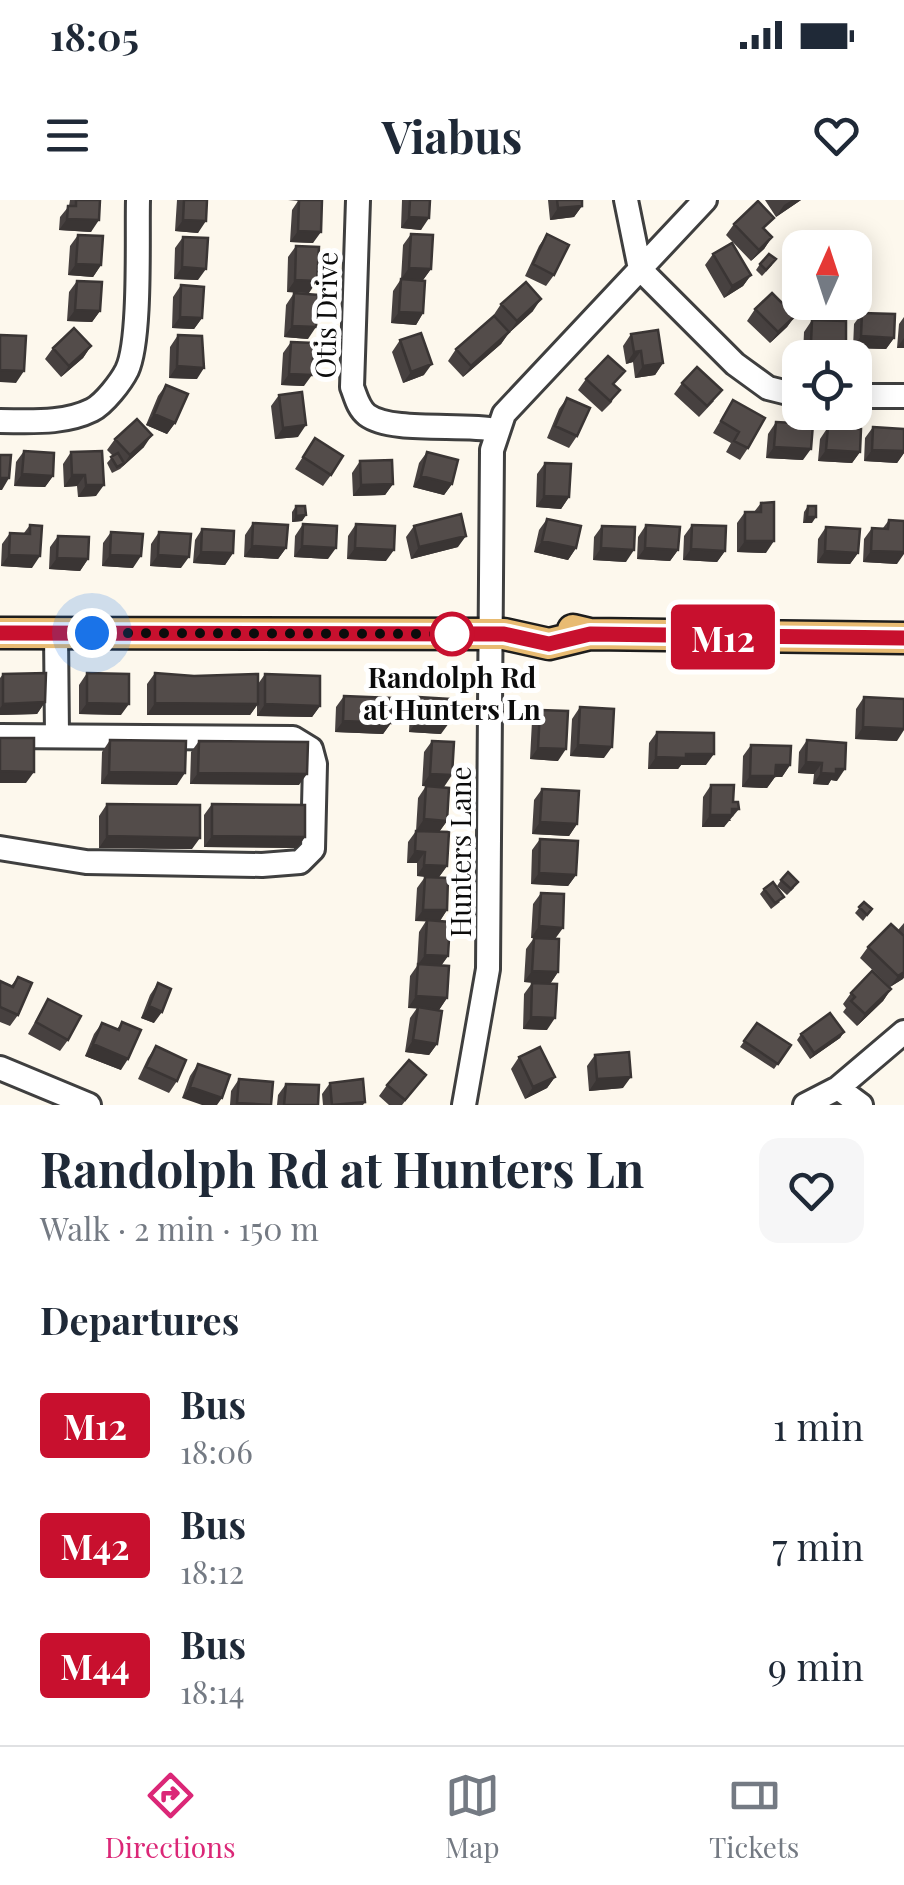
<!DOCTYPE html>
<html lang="en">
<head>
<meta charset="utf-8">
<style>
	:root { --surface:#fff; --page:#f6f6f7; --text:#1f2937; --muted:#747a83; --line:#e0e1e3; --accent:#db2777 }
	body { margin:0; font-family:"Playfair Display",serif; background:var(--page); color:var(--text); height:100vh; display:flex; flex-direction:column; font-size:38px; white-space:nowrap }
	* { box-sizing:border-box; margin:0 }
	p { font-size:32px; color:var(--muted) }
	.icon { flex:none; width:55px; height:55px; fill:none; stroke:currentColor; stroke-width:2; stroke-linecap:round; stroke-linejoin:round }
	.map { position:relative; height:905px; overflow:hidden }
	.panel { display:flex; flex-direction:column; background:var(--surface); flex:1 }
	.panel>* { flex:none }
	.badge { padding:0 20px; border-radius:8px; font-size:35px; line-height:65px }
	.needle { width:65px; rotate:3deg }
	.tools { position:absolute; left:782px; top:30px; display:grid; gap:20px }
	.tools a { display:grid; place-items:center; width:90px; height:90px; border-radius:20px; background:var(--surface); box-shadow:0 5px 25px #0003; font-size:50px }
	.you { position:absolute; width:50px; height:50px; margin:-25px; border:8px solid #fff; border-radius:50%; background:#1a73e8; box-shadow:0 0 0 15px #1a73e833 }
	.map>.badge { position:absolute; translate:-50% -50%; box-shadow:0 0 0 5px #fff }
	h2 { padding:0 40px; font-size:38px; line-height:90px }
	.round { display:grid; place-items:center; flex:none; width:105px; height:105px; border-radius:20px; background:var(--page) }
	.headline { display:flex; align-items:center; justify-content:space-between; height:170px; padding:0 40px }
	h1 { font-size:48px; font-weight:700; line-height:75px }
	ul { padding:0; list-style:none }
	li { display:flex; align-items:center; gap:30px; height:120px; padding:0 40px }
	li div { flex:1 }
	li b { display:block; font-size:38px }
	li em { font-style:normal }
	li .badge { min-width:110px; font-weight:700; text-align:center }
	.status { display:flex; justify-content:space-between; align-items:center; height:70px; padding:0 50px; background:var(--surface); direction:ltr }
	.status svg { height:28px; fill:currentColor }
	header { display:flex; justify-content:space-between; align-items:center; height:130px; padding:0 40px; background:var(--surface); font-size:45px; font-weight:700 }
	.tabs { display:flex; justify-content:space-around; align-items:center; height:140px; border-top:2px solid var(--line); background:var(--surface); font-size:28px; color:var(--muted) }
	.tabs a { display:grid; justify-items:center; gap:5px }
	.tabs .selected { color:var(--accent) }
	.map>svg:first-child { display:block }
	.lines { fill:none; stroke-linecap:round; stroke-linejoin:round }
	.minor-casing { stroke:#3f3f3f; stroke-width:28 }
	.major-casing { stroke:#1d1d1d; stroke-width:35 }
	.minor { stroke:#fff; stroke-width:22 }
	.major { stroke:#e8bb72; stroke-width:30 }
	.wall { fill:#474140 }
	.shaded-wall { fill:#3a3534 }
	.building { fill:#534c4a; stroke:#3a3534; stroke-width:2.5 }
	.line-casing { stroke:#fff; stroke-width:22 }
	.line { stroke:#c8102e; stroke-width:15 }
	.walk { stroke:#0c0c0c; stroke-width:10; stroke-dasharray:0 18 }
	.stop-dot { fill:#fff; stroke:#c8102e; stroke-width:5 }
	.labels { text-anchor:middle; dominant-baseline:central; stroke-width:10; stroke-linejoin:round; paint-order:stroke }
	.street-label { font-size:28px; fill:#0c0c0c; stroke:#fff }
	.stop-label { font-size:28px; font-weight:bold; fill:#0c0c0c; stroke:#fff }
</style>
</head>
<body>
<div class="status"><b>18:05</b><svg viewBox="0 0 49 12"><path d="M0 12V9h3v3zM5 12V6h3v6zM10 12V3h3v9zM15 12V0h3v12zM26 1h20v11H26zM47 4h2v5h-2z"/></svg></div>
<header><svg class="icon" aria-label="menu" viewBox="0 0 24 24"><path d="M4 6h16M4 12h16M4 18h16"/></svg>Viabus<svg class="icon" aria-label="heart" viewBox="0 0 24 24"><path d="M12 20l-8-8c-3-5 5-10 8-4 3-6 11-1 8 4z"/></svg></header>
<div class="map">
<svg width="904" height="905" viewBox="0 0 904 905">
	<rect width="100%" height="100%" fill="#fdf8ed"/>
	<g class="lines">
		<g class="minor-casing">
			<path id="minor" d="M358 0 352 187C356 197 358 208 367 215 391 233 463 223 496 230
				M626 0 640 69 735 164 768 188 800 196
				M855 196H904
				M0 221C30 221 64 224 92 210 104 204 121 182 127 170 141 140 137 37 138 0
				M56 433 57 536
				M0 536 293 538 311 549 315 564 313 649 300 662 262 665 86 662 0 648
				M0 868 89 905
				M838 888 904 832
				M464 905 488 769 492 250 504 214 705 0
				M805 905 838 888 861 905"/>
		</g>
		<g class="major-casing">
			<path id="major" d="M573 430 590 434 904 438
				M0 433 504 434 549 444 590 434"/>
		</g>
		<use href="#minor" class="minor"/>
		<use href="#major" class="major"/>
	</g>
	<path class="wall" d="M70 0H100L91 32 59 30 60 17 69 6Z
		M177 0H207L198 33 175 31Z
		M288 0H322L313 43 290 42 292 10 298 1Z
		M402 0H430L421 30 401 28Z
		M548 0H582V6L574 17 550 20Z
		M765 0H801L776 17Z
		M734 24 765 30 772 37 764 49 751 61 726 35Z
		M411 34 431 69 423 80 401 79 403 45Z
		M547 34 554 75 546 86 525 76 539 46Z
		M78 35 101 65 93 77 68 75 70 46Z
		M183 37 198 80 174 79 175 48Z
		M296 46 309 93 287 92 288 57Z
		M713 54 751 75 743 86 724 98 705 65Z
		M760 64 772 65 762 76 756 70Z
		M401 79 423 113 416 125 391 123 393 91Z
		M77 81 100 111 92 122 67 121 69 92Z
		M181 85 202 118 194 129 172 128 173 97Z
		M294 93 308 139 284 137 286 105Z
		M501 104 533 111 509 133 501 144 463 177 448 161 456 149 493 116Z
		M755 109 795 116 787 127 770 143 747 121Z
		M862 113 894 138 886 149 853 148 854 124Z
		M904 117V148H897L899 124Z
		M812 120 846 144 838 155H803L804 132Z
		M631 134 663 163 655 175 635 178 633 162 626 164 623 146Z
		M178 135 197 179 169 178 170 147Z
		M400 140 424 175 403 183 392 152Z
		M291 142 304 186 281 185 283 153Z
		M91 146 83 158 61 177 45 159 53 148Z
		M586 179 615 185 612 202 602 212 578 190Z
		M682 183 714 201 699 217 674 194Z
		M166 185 175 223 167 234 146 225 158 196Z
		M279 195 298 237 275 239 271 206Z
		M567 198 577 236 569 248 547 238 559 209Z
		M733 200 748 248 740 260 726 252 731 243 713 233Z
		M776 222 803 260 766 258 768 234Z
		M828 227 860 252 852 263 818 261 820 239Z
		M873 227 904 229V253L897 263 864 261 865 238Z
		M315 238 331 275 323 286 295 269Z
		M115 239 144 247 120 269 112 273 107 263 113 256 107 250Z
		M24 251 53 276 45 287 14 286 16 262Z
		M102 251 96 296 78 297 77 286 64 287 63 264 71 252Z
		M427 252 452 284 444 295 413 287 419 263Z
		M360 261 393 284 385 295 353 296 352 273Z
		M545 263 569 297 561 309 536 307 537 274Z
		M761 303 766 353 737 352V323L745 312H754Z
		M296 306 306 315 302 321 292 322V312Z
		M808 306 812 323H803L804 312Z
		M547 319 576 348 568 360 534 352 539 330Z
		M889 320 897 364 863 362 864 339 872 328H883Z
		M253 323 286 348 278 359 244 357 245 335Z
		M303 324 328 359 294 357 295 336Z
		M356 324 386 361 347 359 348 336Z
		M30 325 32 368 1 366 2 344 10 333H24Z
		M646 325 678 350 670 361 637 359 638 337Z
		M692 325 725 351 717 362 683 360 684 336Z
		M414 326 458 347 411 359 406 337Z
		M602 326 626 362 593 360 594 337Z
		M826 327 858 353 850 364 817 363 818 339Z
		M202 329 233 353 225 365 193 363 195 340Z
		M111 332 133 368 102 366 103 343Z
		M159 332 181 368 150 366 151 344Z
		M58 336 88 359 80 371 49 369 50 347Z
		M87 473 121 515 79 514V485Z
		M155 473 258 484 265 474 320 506 312 517 257 516V505L250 515H147V484Z
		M3 474 45 502 37 514 0 515V478Z
		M344 496 391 523 383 534 335 532 336 507Z
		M418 497 441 534 409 532 410 508Z
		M864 497 897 541 855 539 856 509Z
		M580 507 604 558 570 556 572 519Z
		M540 510 558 561 530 559 532 521Z
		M657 532 706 565H681L678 569H648L649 543Z
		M110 540 177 585 101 584 102 552Z
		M807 540 837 581 831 580 828 585 813 584 814 574 798 573 799 552Z
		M199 541 299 585 190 584 191 552Z
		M432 541 444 587 422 586 424 552Z
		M751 545 790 565 782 577H775L767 588 742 587 743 556Z
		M711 585 731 621H728L724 627H702L703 597Z
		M426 586 447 621 439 632 447 666 439 677 447 710 440 721 448 756 441 766 447 798 439 810 437 844 429 855 405 852 410 818 417 808H408L410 776 417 766 419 732 426 721H415L417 688 425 677 417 676V663H407L408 642 416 631 418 598Z
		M542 589 577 624 569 636 532 634 534 600Z
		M107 604 192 649 99 648V616Z
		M212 604 305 637 297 648 204 647V615Z
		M540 639 576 675 568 686 531 684 532 650Z
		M781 680 794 688 787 695 777 686Z
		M764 689 780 702 771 709 760 694Z
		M541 693 555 739 558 772 550 784 524 782 526 749 534 738H531L533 704Z
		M864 702 868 714 863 721 855 713Z
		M904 723V778L890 787 860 758 868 747 898 730Z
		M18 777V815L10 826 0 822V781L11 786Z
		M158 783 154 823 141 818 150 795Z
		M532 783 547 830 523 829 524 794Z
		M891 789 883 801 857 826 843 812 846 808 843 804 851 793Z
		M48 799 68 840 60 851 28 834Z
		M122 822 121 870 85 856 94 834 102 823 117 829Z
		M757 823 791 845 774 869 740 847Z
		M844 832 840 838 810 859 797 840 801 834Z
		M156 846 177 881 169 893 138 879 148 858Z
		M595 855 623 888 589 891 587 866Z
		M519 857 555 877 547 888 525 899 511 869Z
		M198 864 230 875 182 898 190 876Z
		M426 875 402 905H389L379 896 387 885Z
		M239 879 271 905H230L231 891Z
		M330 883 365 902 363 905H323L322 894Z
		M286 884 318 905H277L278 895Z"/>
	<path class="shaded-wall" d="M792 0H801L776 17 784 5Z
		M582 6 574 17 550 20 558 8Z
		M409 17 429 18 421 30 401 28Z
		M67 19 99 20 91 32 59 30Z
		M183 20 206 21 198 33 175 31Z
		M298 31 321 32 313 43 290 42Z
		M772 37 764 49 751 61 759 50Z
		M76 64 101 65 93 77 68 75Z
		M182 67 206 69 198 80 174 79Z
		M409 68 431 69 423 80 401 79Z
		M751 75 743 86 724 98 732 86Z
		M295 80 317 81 309 93 287 92Z
		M541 99 533 111 509 133 517 121Z
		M75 110 100 111 92 122 67 121Z
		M399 112 423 113 416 125 391 123Z
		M795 116 787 127 770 143 778 132Z
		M180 117 202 118 194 129 172 128Z
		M292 126 316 127 308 139 284 137Z
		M509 132 501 144 463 177 471 166Z
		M861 136 894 138 886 149 853 148Z
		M904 138V148H897Z
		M811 143 846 144 838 155H803Z
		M91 146 83 158 61 177 69 166Z
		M641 151 633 162 626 164 634 152Z
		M663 163 655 175 635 178 643 166Z
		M432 164 424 175 403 183 411 172Z
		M177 166 204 168 197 179 169 178Z
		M0 170 24 171 16 183 0 182Z
		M289 174 312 175 304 186 281 185Z
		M154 214 175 223 167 234 146 225Z
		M306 225 298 237 275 239 283 228Z
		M152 235 144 247 122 267 130 255Z
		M774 247 811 249 803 260 766 258Z
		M826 250 860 252 852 263 818 261Z
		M872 250 904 251V253L897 263 864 261Z
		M22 274 53 276 45 287 14 286Z
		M72 275H85L77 286 64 287Z
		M421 276 452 284 444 295 413 287Z
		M0 278H9L2 290H0Z
		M393 284 385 295 353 296 361 285Z
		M86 285H104L96 296 78 297Z
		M544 296 569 297 561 309 536 307Z
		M306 315 302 321 292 322 296 316Z
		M807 317H816L812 323H803Z
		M466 336 458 347 411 359 419 347Z
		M542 341 576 348 568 360 534 352Z
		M745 341H774L766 353 737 352Z
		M252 346 286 348 278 359 244 357Z
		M302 346 336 348 328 359 294 357Z
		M355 348 394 350 386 361 347 359Z
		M601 348 634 350 626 362 593 360Z
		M645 348 678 350 670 361 637 359Z
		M691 349 725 351 717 362 683 360Z
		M825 351 858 353 850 364 817 363Z
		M871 351 904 352V354L897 364 863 362Z
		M201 352 233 353 225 365 193 363Z
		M9 355 40 356 32 368 1 366Z
		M110 355 141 356 133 368 102 366Z
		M158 355 189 357 181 368 150 366Z
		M57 358 88 359 80 371 49 369Z
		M45 502 37 514 0 515V508L3 504Z
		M87 503 129 504 121 515 79 514Z
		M155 503 258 504 250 515H147Z
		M265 504 320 506 312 517 257 516Z
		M343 521 391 523 383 534 335 532Z
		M417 521 449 523 441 534 409 532Z
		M863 527 904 529V530L897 541 855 539Z
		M578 545 612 547 604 558 570 556Z
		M538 548 566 549 558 561 530 559Z
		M686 554H714L706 565H681L678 569H648L656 557Z
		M806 562 822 563 814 574 798 573Z
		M776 565H790L782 577H775L767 588 742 587 750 576Z
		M836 569H845L837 581 831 580 828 585 813 584 821 573Z
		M0 571 34 572 26 583H0Z
		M109 572 185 573 177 585 101 584Z
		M198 573 307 574 299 585 190 584Z
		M430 574 452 575 444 587 422 586Z
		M732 609H739L724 627H702L710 615Z
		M424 619 447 621 439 632 416 631Z
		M540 622 577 624 569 636 532 634Z
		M107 636 200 638 192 649 99 648Z
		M212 636 305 637 297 648 204 647Z
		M415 651 425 652 417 663H407Z
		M424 665 447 666 439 677 417 676Z
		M539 673 576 675 568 686 531 684Z
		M423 710H447L439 722 415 721Z
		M539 726 563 728 555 739 531 738Z
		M425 755 448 756 440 767 417 766Z
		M532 771 558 772 550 784 524 782Z
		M904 772 903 779 890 787 898 776Z
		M891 789 883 801 857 826 865 814Z
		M416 796 447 798 439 810 408 808Z
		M149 806 162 812 154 823 141 818Z
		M531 817 555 818 547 830 523 829Z
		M844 832 840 838 810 859 814 853Z
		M413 840 437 844 429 855 405 852Z
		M93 844 128 859 121 870 85 856Z
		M555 877 547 888 525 899 533 887Z
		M631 877 623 888 589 891 597 879Z
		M190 887 222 898 217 905H202L182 898Z"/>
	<path class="building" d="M76 0H100L99 20 67 19 68 6H76Z
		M184 0H207L206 21 183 20Z
		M299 0H322L321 32 298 31Z
		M410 0H430L429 18 409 17Z
		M557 0H582V6L558 8Z
		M758 1 774 18 763 28 772 37 759 50 734 24Z
		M411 34 433 35 431 69 409 68Z
		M547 34 569 45 554 75 533 64Z
		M78 35 103 36 101 65 76 64Z
		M183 37 208 38 206 69 182 67Z
		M732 43 751 75 732 86 713 54Z
		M296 46 319 47 317 81 295 80Z
		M769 54 776 59 766 70 760 64Z
		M401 79 425 81 423 113 399 112Z
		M77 81 102 82 100 111 75 110Z
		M526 82 541 99 517 121 501 104Z
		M181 85 204 87 202 118 180 117Z
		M294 93 318 95 316 127 292 126Z
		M772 93 795 116 778 132 755 109Z
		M862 113 895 114 894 138 861 136Z
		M494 116 509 132 471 166 456 149Z
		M812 120 846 121V144L811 143Z
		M74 128 91 146 69 166 53 148Z
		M658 130 663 163 643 166 641 151 634 152 631 134Z
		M421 133 432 164 411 172 400 140Z
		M0 135 26 136 24 171 0 170Z
		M178 135 202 136 204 168 177 166Z
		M291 142 314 143 312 175 289 174Z
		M608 156 625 171 613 184 620 190 610 201 586 179Z
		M697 167 722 190 707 206 682 183Z
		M166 185 188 194 175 223 154 214Z
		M302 192 306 225 283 228 279 195Z
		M567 198 590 208 577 236 555 226Z
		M733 200 765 218 748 248 734 241 739 232 721 221Z
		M137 219 152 235 130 255 115 239Z
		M776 222 813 224 811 249 774 247Z
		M828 227 861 229 860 252 826 250Z
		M873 227 904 229V251L872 250Z
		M315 238 343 256 331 275 303 257Z
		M24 251 54 253 53 276 22 274Z
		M102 251 104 285H86L85 275H72L71 252Z
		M427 252 458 260 452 284 421 276Z
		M118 253 124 263 117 267 111 257Z
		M0 255H11L9 278H0Z
		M392 260 393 284 361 285 360 261Z
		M545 263 571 264 569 297 544 296Z
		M774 302V341H745V312H761V303Z
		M296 306H305L306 315 296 316Z
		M808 306H816V317H807Z
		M461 314 466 336 419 347 414 326Z
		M547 319 581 326 576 348 542 341Z
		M889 320 904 321V352L871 351 872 328 888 329Z
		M253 323 288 325 286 348 252 346Z
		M303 324 337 326 336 348 302 346Z
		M356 324 395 326 394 350 355 348Z
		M30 325 42 326 40 356 9 355 10 333 30 334Z
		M646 325 680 327 678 350 645 348Z
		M692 325 726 326 725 351 691 349Z
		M602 326 635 327 634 350 601 348Z
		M826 327 860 329 858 353 825 351Z
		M202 329 234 331 233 353 201 352Z
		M111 332 143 334 141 356 110 355Z
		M159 332 191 334 189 357 158 355Z
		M58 336 89 337 88 359 57 358Z
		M46 473 45 502 3 504V474Z
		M87 473 129 474V504L87 503Z
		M155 473 194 476 258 474V504L155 503Z
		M265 474 320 476V506L265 504Z
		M344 496 392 498 391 523 343 521Z
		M418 497 450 499 449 523 417 521Z
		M864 497 904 499V529L863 527Z
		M580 507 614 509 612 547 578 545Z
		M540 510 568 511 566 549 538 548Z
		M657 532 714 533V554H686V558L656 557Z
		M0 538H34V572L0 571Z
		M110 540 186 541 185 573 109 572Z
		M807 540 846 543 845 569H836V574L821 573 822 563 806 562Z
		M199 541 308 542 307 574 198 573Z
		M432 541 454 542 452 575 430 574Z
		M751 545 791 546 790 565H776L775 576H750Z
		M711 585H734L733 602H738L739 609H732V615H710Z
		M426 586 449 588 447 621 424 619Z
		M542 589 579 591 577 624 540 622Z
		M107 604 200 605V638L107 636Z
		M212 604 305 605V637L212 636Z
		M416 631 449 632 447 666 424 665 425 652 415 651Z
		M540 639 578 641 576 675 539 673Z
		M788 672 798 682 791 689 781 680Z
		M425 677 448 678 447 710H423Z
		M773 682 784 697 775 703 764 689Z
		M541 693 564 694 563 728 539 726Z
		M864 702 872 709 867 715 859 707Z
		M427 720 450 722 448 756 425 755Z
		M891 724 904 736V772L898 776 868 747Z
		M534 738 559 739 558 772 532 771Z
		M418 764 449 766 447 798 416 796Z
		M872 771 891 789 865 814 851 801 855 797 851 793Z
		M18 777 32 783 18 815 0 807V781L13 787Z
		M158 783 171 789 162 812 149 806Z
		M532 783 557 784 555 818 531 817Z
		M48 799 81 816 68 840 36 822Z
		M418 807 442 811 437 844 413 840Z
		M830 813 844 832 814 853 801 834Z
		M122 822 141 830 128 859 93 844 102 823 119 830Z
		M757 823 791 845 778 864 744 841Z
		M156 846 186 860 177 881 146 867Z
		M540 847 555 877 533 887 519 857Z
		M629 852 631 877 597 879 595 855Z
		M409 860 426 875 405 900 387 885Z
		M198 864 230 875 222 898 190 887Z
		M239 879 273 882 271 905 237 903Z
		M363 879 365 902 332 905 330 883Z
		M286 884 319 885 318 905H284Z"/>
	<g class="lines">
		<g class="line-casing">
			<path id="line" d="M0 433 504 434 549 444 590 434 904 438"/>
		</g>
		<use href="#line" class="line"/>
		<path class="walk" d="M92 433 452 434"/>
	</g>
	<circle class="stop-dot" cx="452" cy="434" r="20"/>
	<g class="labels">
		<g class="street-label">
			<text transform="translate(325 115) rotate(-89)">Otis Drive</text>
			<text transform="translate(459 652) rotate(-90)">Hunters Lane</text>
		</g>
		<g class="stop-label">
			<text x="452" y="476">Randolph Rd<tspan x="452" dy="32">at Hunters Ln</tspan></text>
		</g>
	</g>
</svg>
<div class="tools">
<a><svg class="needle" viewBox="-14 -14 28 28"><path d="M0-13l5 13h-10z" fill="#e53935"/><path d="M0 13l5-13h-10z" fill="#747a83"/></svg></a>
<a><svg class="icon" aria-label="locate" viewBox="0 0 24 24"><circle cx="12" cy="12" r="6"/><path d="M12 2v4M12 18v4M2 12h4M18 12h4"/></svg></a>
</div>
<div class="you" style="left:92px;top:433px"></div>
<b class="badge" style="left:723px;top:437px;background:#c8102e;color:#fff">M12</b>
</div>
<section class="panel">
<div class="headline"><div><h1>Randolph Rd at Hunters Ln</h1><p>Walk · 2 min · 150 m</p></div><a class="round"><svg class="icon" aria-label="heart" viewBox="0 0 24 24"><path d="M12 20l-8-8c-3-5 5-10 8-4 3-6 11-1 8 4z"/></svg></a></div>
<h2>Departures</h2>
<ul>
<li><span class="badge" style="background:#c8102e;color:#fff">M12</span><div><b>Bus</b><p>18:06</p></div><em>1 min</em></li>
<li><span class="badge" style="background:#c8102e;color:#fff">M42</span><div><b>Bus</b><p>18:12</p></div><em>7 min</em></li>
<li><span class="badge" style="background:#c8102e;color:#fff">M44</span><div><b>Bus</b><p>18:14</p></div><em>9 min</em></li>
</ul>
</section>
<nav class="tabs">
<a class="selected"><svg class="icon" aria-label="directions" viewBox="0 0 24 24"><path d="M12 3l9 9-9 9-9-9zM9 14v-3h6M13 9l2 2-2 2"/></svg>Directions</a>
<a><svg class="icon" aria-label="map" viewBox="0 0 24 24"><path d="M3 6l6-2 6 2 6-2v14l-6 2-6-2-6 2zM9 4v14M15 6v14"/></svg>Map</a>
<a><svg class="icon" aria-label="tickets" viewBox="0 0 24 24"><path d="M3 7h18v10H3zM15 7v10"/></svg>Tickets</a>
</nav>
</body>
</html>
